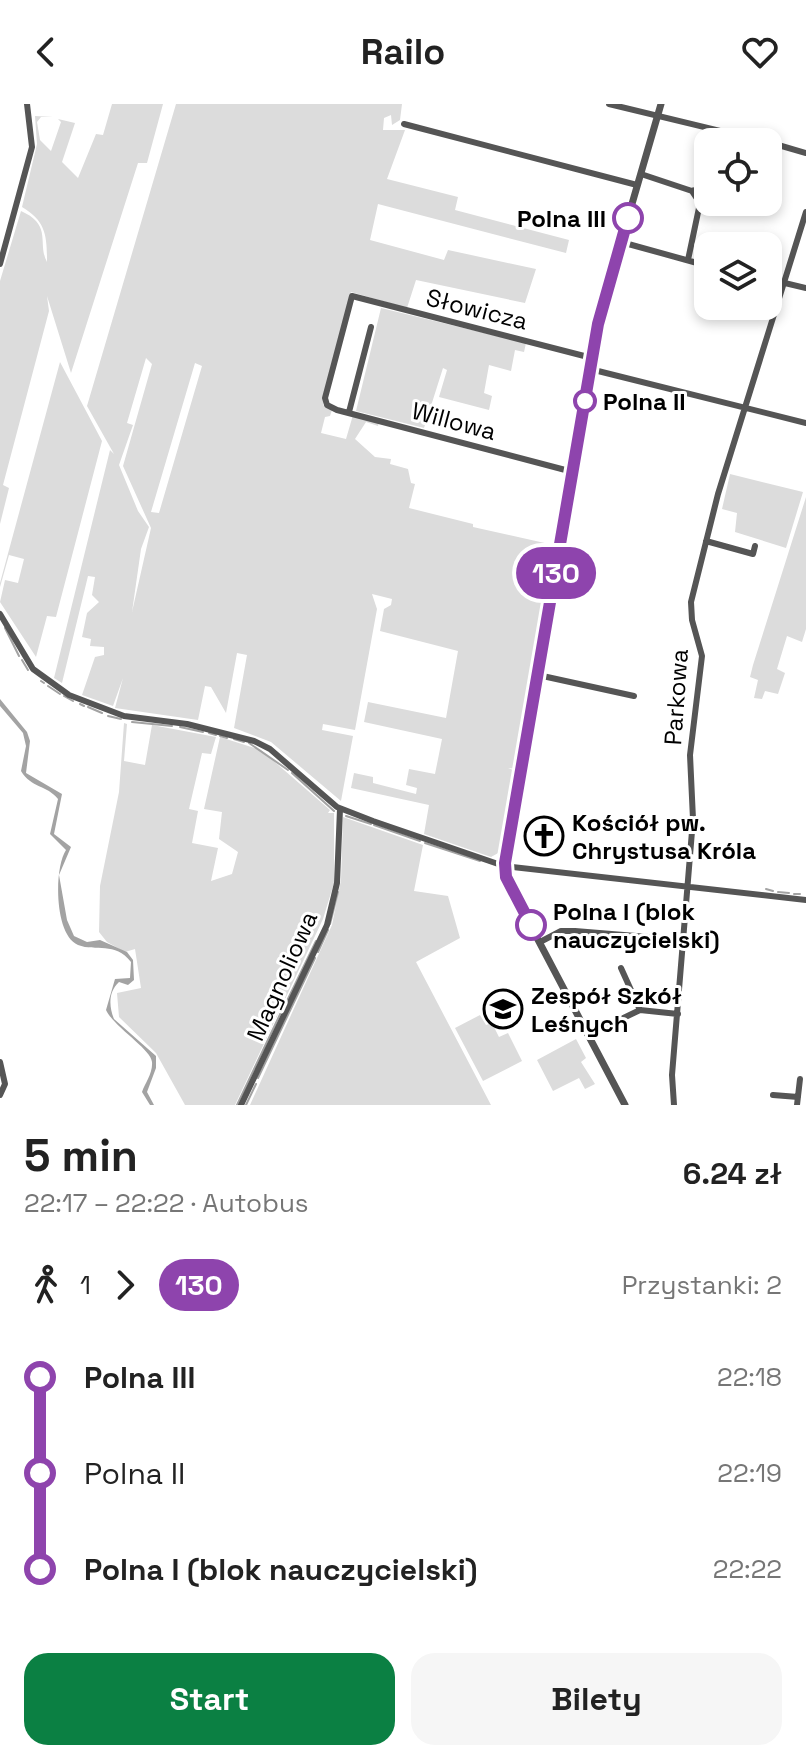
<!DOCTYPE html>
<html lang="pl">
<head>
<meta charset="utf-8">
<style>
	:root { --surface:#fff; --page:#f6f6f6; --text:#222; --muted:#767676; --accent:#0b8043 }
	body { margin:0; font-family:"Space Grotesk",sans-serif; background:var(--page); color:var(--text); height:100vh; display:flex; flex-direction:column; font-size:30px; white-space:nowrap }
	* { box-sizing:border-box; margin:0 }
	p { font-size:26px; color:var(--muted) }
	.icon { flex:none; width:44px; height:44px; fill:none; stroke:currentColor; stroke-width:2; stroke-linecap:round; stroke-linejoin:round }
	.map { position:relative; height:1001px; overflow:hidden }
	.drawer { display:flex; flex-direction:column; background:var(--surface); flex:1 }
	.drawer>* { flex:none }
	.badge { padding:0 16px; border-radius:26px; font-size:28px; line-height:52px }
	.buttons { position:absolute; left:694px; top:24px; display:grid; gap:16px }
	.buttons a { display:grid; place-items:center; width:88px; height:88px; border-radius:16px; background:var(--surface); box-shadow:0 4px 12px #0003; font-size:40px }
	.map>.badge { position:absolute; translate:-50% -50%; box-shadow:0 0 0 4px #fff }
	.legs { display:flex; align-items:center; gap:12px; height:88px; padding:0 24px; font-size:26px }
	.legs p { margin-inline-start:auto }
	.headline { display:flex; align-items:center; justify-content:space-between; height:136px; padding:0 24px }
	h1 { font-size:44px; font-weight:700; line-height:60px }
	.button { display:flex; gap:16px; margin-top:auto; padding:16px 24px }
	.button a { flex:1; height:92px; border-radius:24px; background:var(--accent); color:#fff; font-size:32px; font-weight:700; line-height:92px; text-align:center }
	.button a+a { background:var(--page); color:var(--text) }
	ul { padding:0 24px; list-style:none }
	li { display:flex; align-items:center; gap:28px; height:96px; font-size:30px }
	li i { display:grid; place-items:center; width:12px; height:100%; margin:0 10px; background:currentColor }
	li i::after { content:''; width:20px; height:20px; margin:-10px; border:6px solid; border-radius:50%; background:var(--surface) }
	li p { margin-inline-start:auto }
	li:first-child i { background:linear-gradient(#0000 50%,currentColor 0) }
	li:last-child i { background:linear-gradient(currentColor 50%,#0000 0) }
	header { display:flex; justify-content:space-between; align-items:center; height:104px; padding:0 24px; background:var(--surface); font-size:36px; font-weight:700 }
	.map>svg:first-child { display:block }
	.green { fill:#dcdcdc; fill-rule:evenodd }
	.water { fill:#a3a3a3 }
	.lines { fill:none; stroke-linecap:round; stroke-linejoin:round }
	.stream { stroke:#a3a3a3; stroke-width:2 }
	.minor { stroke:#555; stroke-width:6 }
	.tertiary { stroke:#555; stroke-width:7 }
	.line-1-casing { stroke:#fff; stroke-width:18 }
	.line-1 { stroke:#8e44ad; stroke-width:12 }
	.stop-1-dot { fill:#fff; stroke:#8e44ad; stroke-width:4 }
	.labels { text-anchor:middle; dominant-baseline:central; stroke-width:6; stroke-linejoin:round; paint-order:stroke }
	.stop-label { font-size:24px; font-weight:bold; fill:#000; stroke:#fff; text-anchor:start }
	.street-label { font-size:24px; fill:#000; stroke:#fff }
	.poi-label { font-size:24px; font-weight:bold; fill:#000; stroke:#fff; text-anchor:start }
</style>
</head>
<body>
<header><svg class="icon" aria-label="back" viewBox="0 0 24 24"><path d="M15 5l-7 7 7 7"/></svg>Railo<svg class="icon" aria-label="heart" viewBox="0 0 24 24"><path d="M12 20l-8-8c-3-5 5-10 8-4 3-6 11-1 8 4z"/></svg></header>
<div class="map">
<svg width="806" height="1001" viewBox="0 0 806 1001">
	<rect width="100%" height="100%" fill="#fff"/>
	<path class="green" d="M112 0H163L147 59H138L71 269 47 192 49 207 3 381 9 384 0 420V177L21 107C53 121 37 140 47 158 47 132 46 117 22 103L37 40 35 12 53 13H41L37 18 40 36 51 47 61 18 58 15 75 19 62 58 78 74 96 30 103 31Z
		M176 0H402L400 16 392 21 391 11 384 14 383 26H405L387 75 458 93 455 106 569 136 566 149 378 100 370 136 444 156 448 146 536 165 525 199 416 176 407 204 351 188 323 293V301L332 306 330 312 325 313 321 329 346 335 353 311 379 318 378 322 366 318 355 335 375 353 391 355 390 360 408 365 411 379 415 380 409 404 473 420V423L558 442 541 514 517 665 508 664 513 666 500 748 491 753 424 730 429 701 351 684 354 669 373 673V679L416 690 417 684 406 681 409 665 435 670 442 635 364 618 368 598 446 614 458 547 380 527 384 505 391 501 392 495 372 490 377 505 355 626 323 620 322 626 353 632 341 697 271 638 234 624 247 551 237 549 226 609 211 583 205 582 198 616 115 604 123 574 113 602 82 591 95 553 104 551V543L90 542 91 535 82 533 87 509 99 498 92 491 95 473 88 472 62 579 54 574 110 346 114 350 87 302ZM146 254 152 260 123 362 151 424 132 508 141 445 149 423 138 407 119 361 133 321 127 319ZM195 259 202 262 159 409 151 408Z
		M381 204 526 239 524 248 515 246 511 267 489 261 484 289 492 292 489 306 439 293 447 266 443 264 424 324 356 307Z
		M60 258 102 337 56 513 47 512 36 553 0 498 5 476 18 479 24 455 9 451 0 483V479Z
		M730 370 803 388 786 444 735 428 737 409 722 405Z
		M806 393V525L802 538 787 532 777 565 785 569 778 590 765 587 762 595 754 594 758 576 750 573 753 561Z
		M124 619 127 620 124 657 145 661 152 621 216 633 211 650 202 649 189 705 198 707 192 739 218 744 211 777 232 770 238 748 219 735 222 708 204 705 220 633 261 646 330 706 328 709H334V779L323 815 235 1001H185L156 949 119 913 117 889 141 884 135 845 125 848 107 838 99 828 100 782 119 688Z
		M343 713 423 741 414 787 448 792 460 834 416 858 491 1001H250L332 821 341 776Z
		M480 911 486 921 492 919 499 933 508 929 522 957 483 977 455 924Z
		M576 935 586 954 581 958 595 980 585 985 579 974 553 987 537 956Z"/>
	<path class="water" d="M0 595 27 628 30 637 26 669 62 690 54 730 71 743 59 771 67 816 74 832 87 838 100 836 127 848 133 856 134 876 128 881 119 878C108 888 109 903 114 915L156 952V964L147 988 154 1001H150L142 988C145 979 153 969 152 958 151 945 114 923 106 906L115 875 130 874 131 858C115 837 96 848 78 841 54 831 54 764 66 746L50 730 58 695C47 681 31 684 21 667L26 642 23 629 0 602Z"/>
	<g class="lines">
		<path class="stream" d="M5 524 19 552
			M22 556 28 566
			M41 577 44 579
			M48 582 60 590
			M64 592 73 597
			M80 600 84 602
			M88 603 102 609
			M108 612 121 615
			M132 618 172 622
			M180 623 203 628
			M209 629 216 631
			M220 632 227 634
			M234 635 244 638
			M249 639 288 666
			M292 669 334 707
			M346 712 371 720
			M374 721 420 737
			M425 739 480 757
			M766 785 773 787
			M778 788 789 789
			M794 790H800
			M330 820 338 788
			M318 848 328 826
			M285 901 316 837
			M258 974 315 854
			M237 1001 283 904
			M246 1001 256 980"/>
		<path class="minor" d="M609 0 766 38
			M404 20 637 81
			M768 38 806 49
			M641 70 692 87
			M692 87 703 83 708 71
			M621 138 708 162
			M688 156 700 99 692 87
			M0 160 32 43 27 0
			M768 175 806 184
			M590 265 806 319
			M349 308 371 223
			M573 368 337 306 327 301 325 294 352 192 592 254
			M706 437 753 450 755 442
			M0 510 33 565 69 591 124 612 187 620 254 637 270 645 337 703 373 717 504 762 806 796
			M538 571 634 592
			M540 838 561 827H575L685 836
			M621 864 640 906
			M640 906 678 910
			M588 931 640 906
			M0 958 5 980 0 991
			M773 991 798 993
			M241 1001 327 821 337 779 340 705
			M674 1001 672 971 693 715 690 651 702 552 692 516 691 498 718 390 806 108
			M797 1001 800 975"/>
		<path class="tertiary" d="M625 1001 506 775 504 762 600 210 661 0"/>
	</g>
	<g class="lines">
		<g class="line-1-casing">
			<path id="line-1" d="M531 821 506 773 505 759 598 220 628 114"/>
		</g>
		<use href="#line-1" class="line-1"/>
	</g>
	<defs>
		<g id="church-ring" transform="scale(2)"><circle r="9.5" fill="#fff" stroke="#000" stroke-width="1.5"/><path d="M-1.2-6h2.4v3.5h3.3v2.4h-3.3V6h-2.4V-.1h-3.3v-2.4h3.3Z" fill="#000"/></g>
		<g id="school-ring" transform="scale(2)"><circle r="9.5" fill="#fff" stroke="#000" stroke-width="1.5"/><path d="M0-5L7-2L0 1L-7-2ZM-4 1L0 2.5L4 1V4Q0 6-4 4Z" fill="#000"/></g>
	</defs>
	<g fill-rule="evenodd">
		<use href="#church-ring" x="544" y="732"/>
		<use href="#school-ring" x="503" y="905"/>
	</g>
	<g class="stop-1-dot">
		<circle cx="628" cy="114" r="14"/>
		<circle cx="585" cy="297" r="10"/>
		<circle cx="531" cy="821" r="14"/>
	</g>
	<g class="labels">
		<g class="stop-label">
			<text x="606" y="114" text-anchor="end">Polna III</text>
			<text x="603" y="297">Polna II</text>
			<text x="553" y="807">Polna I (blok<tspan x="553" dy="28">nauczycielski)</tspan></text>
		</g>
		<g class="street-label">
			<text transform="translate(477 205) rotate(14)">Słowicza</text>
			<text transform="translate(454 317) rotate(15)">Willowa</text>
			<text transform="translate(676 593) rotate(-86)">Parkowa</text>
			<text transform="translate(282 872) rotate(-66)">Magnoliowa</text>
		</g>
		<g class="poi-label">
			<text x="572" y="718">Kościół pw.<tspan x="572" dy="28">Chrystusa Króla</tspan></text>
			<text x="531" y="891">Zespół Szkół<tspan x="531" dy="28">Leśnych</tspan></text>
		</g>
	</g>
</svg>
<div class="buttons">
<a><svg class="icon" aria-label="locate" viewBox="0 0 24 24"><circle cx="12" cy="12" r="6"/><path d="M12 2v4M12 18v4M2 12h4M18 12h4"/></svg></a>
<a><svg class="icon" aria-label="layers" viewBox="0 0 24 24"><path d="M12 4l9 5-9 5-9-5zM3 14l9 5 9-5"/></svg></a>
</div>
<b class="badge" style="left:556px;top:469px;background:#8e44ad;color:#fff">130</b>
</div>
<section class="drawer">
<div class="headline"><div><h1>5 min</h1><p>22:17 – 22:22 · Autobus</p></div><b>6.24 zł</b></div>
<div class="legs"><svg class="icon" aria-label="walk" viewBox="0 0 24 24"><circle cx="13" cy="4" r="2"/><path d="M13 8l-2 6 4 7M11 14l-3 7M7 12l3-4h3l4 4"/></svg>1<svg class="icon" aria-label="forward" viewBox="0 0 24 24"><path d="M9 5l7 7-7 7"/></svg><b class="badge" style="background:#8e44ad;color:#fff">130</b><p>Przystanki: 2</p></div>
<ul>
<li><i style="color:#8e44ad"></i><b>Polna III</b><p>22:18</p></li>
<li><i style="color:#8e44ad"></i><span>Polna II</span><p>22:19</p></li>
<li><i style="color:#8e44ad"></i><b>Polna I (blok nauczycielski)</b><p>22:22</p></li>
</ul>
<div class="button"><a>Start</a><a>Bilety</a></div>
</section>
</body>
</html>
